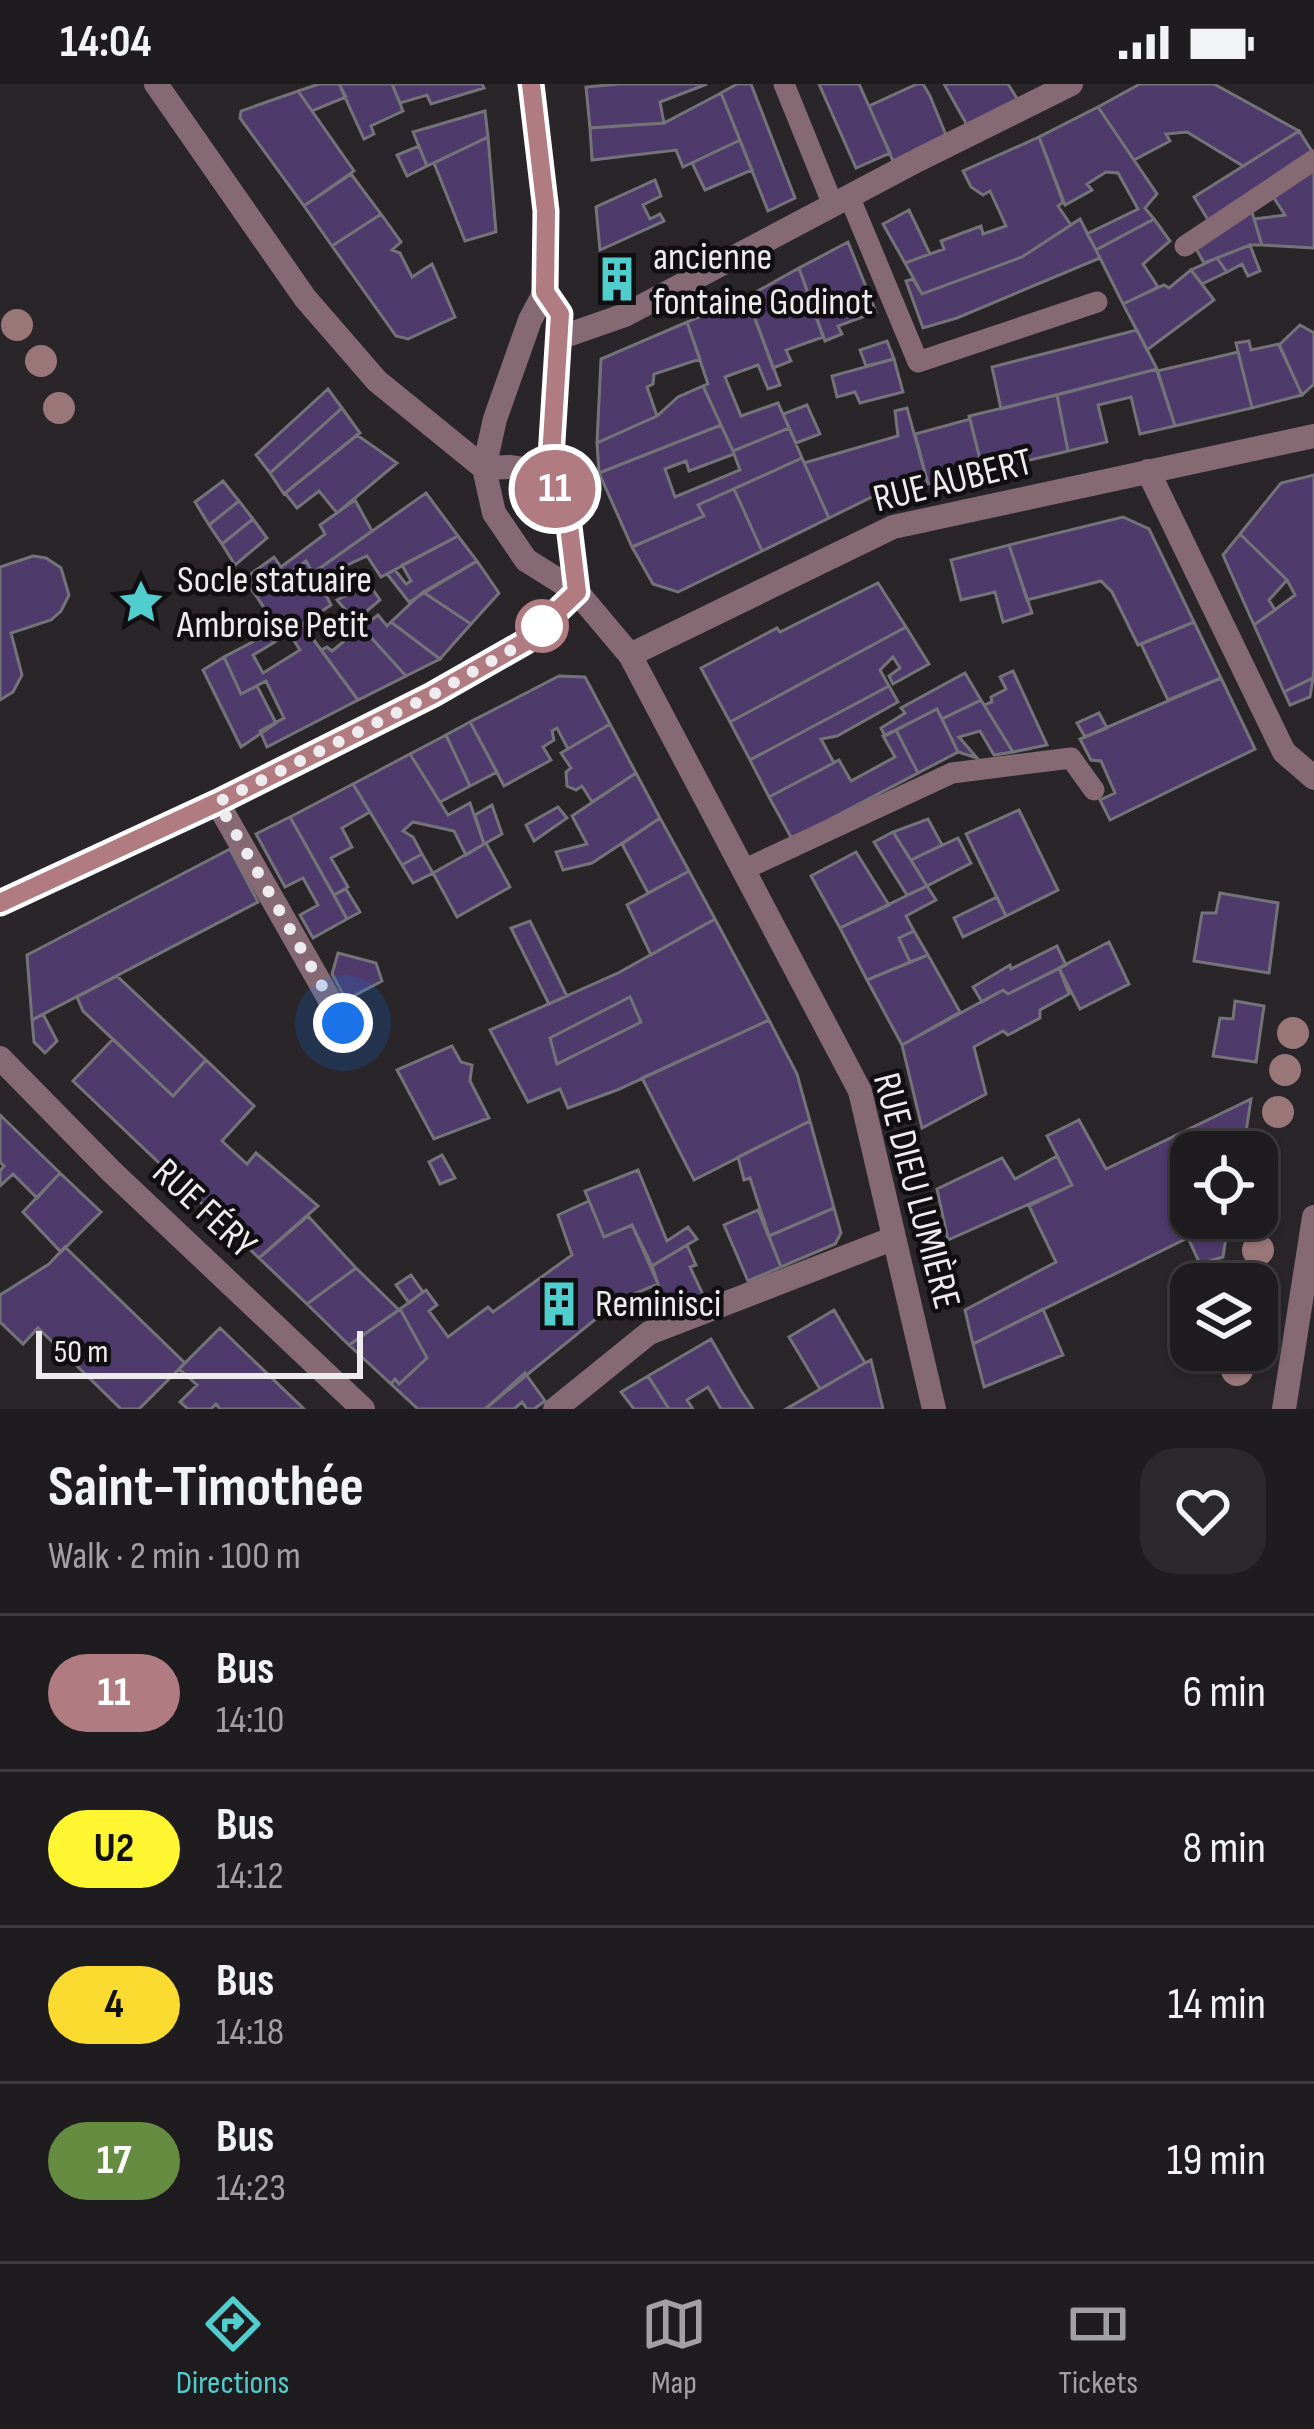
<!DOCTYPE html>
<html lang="en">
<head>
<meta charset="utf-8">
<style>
	:root { --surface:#1f1c1f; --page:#2c292c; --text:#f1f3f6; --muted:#a1a1a4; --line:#3c3a3d; --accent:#52cdce }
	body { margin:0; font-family:"Sofia Sans Condensed",sans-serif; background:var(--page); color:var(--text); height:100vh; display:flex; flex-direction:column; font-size:45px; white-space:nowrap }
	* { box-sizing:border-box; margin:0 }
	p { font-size:39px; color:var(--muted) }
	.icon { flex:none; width:66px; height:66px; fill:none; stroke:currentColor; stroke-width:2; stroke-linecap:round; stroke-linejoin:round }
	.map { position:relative; height:1325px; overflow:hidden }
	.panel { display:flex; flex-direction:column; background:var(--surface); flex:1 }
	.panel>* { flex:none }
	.badge { padding:0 24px; border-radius:39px; font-size:42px; line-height:78px }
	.fabs { position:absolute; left:1170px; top:1047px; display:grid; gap:24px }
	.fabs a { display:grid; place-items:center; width:108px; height:108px; border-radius:24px; background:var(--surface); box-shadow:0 3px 9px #0004,0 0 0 3px var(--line); font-size:60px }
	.scale { position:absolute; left:36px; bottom:30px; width:327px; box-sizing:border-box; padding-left:12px; border:6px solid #eeebee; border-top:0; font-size:33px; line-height:42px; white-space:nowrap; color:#eeebee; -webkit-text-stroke:9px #100e10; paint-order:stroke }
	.you { position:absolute; width:60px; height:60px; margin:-30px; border:9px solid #fff; border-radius:50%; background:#1a73e8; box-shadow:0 0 0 18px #1a73e833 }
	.map>.badge { position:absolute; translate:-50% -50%; box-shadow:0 0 0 6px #fff }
	.round { display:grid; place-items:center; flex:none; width:126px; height:126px; border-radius:36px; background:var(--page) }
	.summary { display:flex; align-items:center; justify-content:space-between; height:204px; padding:0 48px }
	h1 { font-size:57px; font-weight:700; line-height:90px }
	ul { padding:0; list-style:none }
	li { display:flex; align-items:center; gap:36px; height:156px; padding:0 48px; border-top:3px solid var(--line) }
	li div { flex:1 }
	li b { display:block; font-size:45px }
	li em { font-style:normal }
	li .badge { min-width:132px; font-weight:700; text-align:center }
	.status { display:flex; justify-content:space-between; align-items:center; height:84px; padding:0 60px; background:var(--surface); direction:ltr }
	.status svg { height:33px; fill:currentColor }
	.menu { display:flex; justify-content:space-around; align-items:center; height:168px; border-top:3px solid var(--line); background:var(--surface); font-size:33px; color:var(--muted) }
	.menu a { display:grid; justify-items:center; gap:6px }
	.menu .current { color:var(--accent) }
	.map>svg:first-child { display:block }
	.building { fill:#4e3a6b; stroke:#75737a; stroke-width:3; fill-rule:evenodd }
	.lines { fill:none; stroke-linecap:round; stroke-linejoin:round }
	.service { stroke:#856a74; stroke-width:21 }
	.minor { stroke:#856a74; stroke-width:24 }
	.tertiary { stroke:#856a74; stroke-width:24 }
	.tree { fill:#997778 }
	.line-casing { stroke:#fff; stroke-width:27 }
	.line { stroke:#b07c81; stroke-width:18 }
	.walk { stroke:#eeebee; stroke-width:12; stroke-dasharray:0 21.6 }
	.stop-dot { fill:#fff; stroke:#b07c81; stroke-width:6 }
	.labels { text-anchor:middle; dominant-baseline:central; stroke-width:9; stroke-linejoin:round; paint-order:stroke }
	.poi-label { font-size:39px; fill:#eeebee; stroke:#100e10; text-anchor:start }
	.street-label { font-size:39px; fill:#eeebee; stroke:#100e10 }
</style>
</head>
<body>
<div class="status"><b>14:04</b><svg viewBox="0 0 49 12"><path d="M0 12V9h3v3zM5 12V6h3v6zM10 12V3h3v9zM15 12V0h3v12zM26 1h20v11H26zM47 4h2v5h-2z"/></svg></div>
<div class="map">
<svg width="1314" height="1325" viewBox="0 0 1314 1325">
	<rect width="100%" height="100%" fill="#292529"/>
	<path class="building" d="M319 0H339L346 13 312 27 298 7Z
		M339 0H392L403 27 371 42 374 50 364 55Z
		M392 0H482L484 4 431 20 427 11 400 19Z
		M619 0H707L660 18 664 39 590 44 586 3Z
		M737 0H751L795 114 768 127 721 9Z
		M819 0H859L890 69 856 84Z
		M917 0H923L930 12 946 51 893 77 869 22Z
		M944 0H1008L1018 16 967 41Z
		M1140 0H1214L1299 47 1243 82 1187 48 1166 50 1170 57 1134 76 1098 23Z
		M298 7 354 87 304 122 240 34 241 27Z
		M721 9 740 56 683 83 676 66 592 76 590 44 664 39Z
		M1098 23 1157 110 1145 124 1154 135 1096 166 1087 150 1138 125 1118 89 1106 88 1087 100 1092 106 1065 121 1039 53Z
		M485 27 488 53 427 82 413 48Z
		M1299 47 1313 69 1210 139 1194 113Z
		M488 53 496 148 465 157 434 79Z
		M1039 53 1063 118 1058 122 1071 141 1022 173 922 210 905 179 944 165 941 157 981 142 983 150 1006 142 990 107 983 111 971 103 963 87Z
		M740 56 752 86 705 106 692 79Z
		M419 62 427 82 407 92 397 71Z
		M1314 85V164L1262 161 1254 135 1285 131 1272 111Z
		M351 90 381 130 332 162 304 122Z
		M655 96 661 112 643 121 650 135 660 130 664 137 600 166 596 123Z
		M1251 125 1262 161H1250L1204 179 1194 161Z
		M909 126 930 170 905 179 883 140Z
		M381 130 401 158 392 166 400 169 412 193 432 180 455 233 408 255 396 252 332 162Z
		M1080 135 1100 174 957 234 923 244 906 197 913 195 922 210 1022 173Z
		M1154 135 1170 157 1143 180 1158 203 1123 220 1096 166Z
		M848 158 876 228 838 242 842 250 825 257 799 184Z
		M1250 161 1260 187 1248 192 1242 180 1227 188 1217 174Z
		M1217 174 1227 188 1202 200 1191 186Z
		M623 181 634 203 614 213 603 192Z
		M799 184 823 253 786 266 791 277 773 284 747 213Z
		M1191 186 1214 216 1147 266 1123 220 1164 201 1169 204Z
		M747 213 780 301 768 305 758 281 725 293 741 332 778 319 789 344 733 367 703 302 708 300 687 238Z
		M687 238 700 275 654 290 653 300 647 303 657 332 597 359 601 275Z
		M1300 241 1314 249V300L1302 311 1279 261Z
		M1137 246 1157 285 1001 325 992 283Z
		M887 257 894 275 866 282 860 266Z
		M1249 257 1251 266 1279 260 1302 311 1252 324 1236 259Z
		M1238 268 1252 324 1175 342 1157 287Z
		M894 275 903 308 860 319 855 308 837 313 832 292Z
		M1157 285 1175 342 1140 350 1131 313 1098 321 1107 358 1068 367 1057 311Z
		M703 302 721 341 599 389 597 359 657 332 678 313Z
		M328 305 342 324 270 389 256 371Z
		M1057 311 1068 367 983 387 969 332Z
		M807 321 820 350 796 359 783 330Z
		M342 324 360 349 284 410 270 389Z
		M907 324 928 400 872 413 829 434 804 379 898 352 895 327Z
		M970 335 983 387 928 400 915 350Z
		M721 341 733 367 789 344 802 374 698 421 704 432 632 463 599 389ZM734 370 740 386 675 413 665 385 686 377 689 387Z
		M357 351 397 379 337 429 319 407 297 424 285 409Z
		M802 374 829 434 762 467 734 405Z
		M1314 391V585L1313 594 1284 608 1254 541 1295 511 1287 496 1240 450 1281 399Z
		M223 397 239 417 209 441 195 418Z
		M734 405 762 467 678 508 653 500 632 463 704 432 698 421Z
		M426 409 458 452 381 493 367 472 334 487 319 497 331 521 283 553 257 513 306 477 313 489Z
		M355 416 372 447 313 489 306 477 257 513 244 495 274 473 281 483 325 450 320 441Z
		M239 417 253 435 222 460 209 441Z
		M1123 433 1149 445 1194 538 1138 561 1112 508 1101 497 1027 516 1009 461Z
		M253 435 267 454 235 481 222 460Z
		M1240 450 1287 496 1269 516 1275 526 1254 541 1223 471Z
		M458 452 477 477 409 518 387 490 395 486 406 500 411 497 402 481Z
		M1009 461 1032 529 1003 538 995 508 961 516 951 476Z
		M33 472 46 474 61 484 69 511 61 527 51 536 11 549 22 591 13 608 0 616V483Z
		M477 477 499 509 471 540 423 508Z
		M878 499 906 543 730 638 701 584 777 544 780 548Z
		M369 500 380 516 355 537 337 516Z
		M423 508 471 540 440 575 391 538Z
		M345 525 406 592 358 616 321 566 327 563 332 567 347 555 334 534Z
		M378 531 387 542 391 538 440 575 406 592 358 539 364 534 369 538Z
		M1194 538 1221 594 1168 616 1141 560Z
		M302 540 358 616 267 663 260 647 284 634 266 597 241 610 224 573 277 545 283 553 253 571 263 589 300 566 289 549Z
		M906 543 929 580 893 600 889 592 900 584 893 573 880 586 889 602 750 676 730 638Z
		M224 573 241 610 257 602 276 639 241 663 203 586Z
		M1013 587 1047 661 1013 668 984 621 992 618 991 613 1006 605 1000 593Z
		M965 589 981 616 942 635 937 625 885 652 881 644 905 629 901 624Z
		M559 592 585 593 610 640 568 665 557 644 552 647 554 656 543 663 551 676 504 702 470 638Z
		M1221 594 1255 665 1110 736 1100 716 1115 709 1101 677 1091 676 1080 655Z
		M1313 594 1310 613 1290 621 1284 608Z
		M889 602 898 618 837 652 821 655 834 679 769 713 750 676Z
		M981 616 984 621 1013 668 994 671 980 647 959 653 977 674 958 668 942 635Z
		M937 625 958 668 918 689 896 646Z
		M1099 629 1107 644 1085 653 1077 639Z
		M470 638 497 688 470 702 446 651Z
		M610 640 636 689 592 718 582 702 576 706 567 702 566 688 571 684 561 669Z
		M896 646 918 689 792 755 769 713 839 676 851 697 895 673 883 652Z
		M446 651 470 702 440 718 410 670Z
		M410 670 448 731 470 719 484 760 466 771 454 747 413 738 403 747 413 753 422 770 402 781 353 700Z
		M636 689 660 734 592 779 563 786 556 768 587 760 572 732Z
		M353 700 370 728 342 744 352 763 331 774 348 803 334 811 290 733Z
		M492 721 502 750 484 760 475 731Z
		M558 723 567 734 534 757 526 741Z
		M1019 726 1058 806 1006 832 966 750Z
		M290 733 347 835 313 854 300 831 318 821 303 794 285 803 256 750Z
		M660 734 689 787 648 809 622 760Z
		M928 735 942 761 911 776 893 748Z
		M893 748 927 802 907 811 874 758Z
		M958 754 971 779 927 802 911 776Z
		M486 759 510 803 457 833 433 789Z
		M230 765 258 818 32 936 27 871Z
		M856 768 889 821 840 844 811 792Z
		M422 770 433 789 413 799 402 781Z
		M689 787 715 835 651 871 627 821Z
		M927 802 936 816 906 832 914 847 899 854 910 878 867 896 840 844Z
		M346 805 360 828 347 835 334 811Z
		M1220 809 1278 819 1269 889 1194 877 1202 829H1216Z
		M997 813 1006 832 963 853 954 834Z
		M715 835 769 936 617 1006 568 1024 560 1005 528 1018 490 946 618 889ZM630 913 641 938 557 980 550 954Z
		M530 837 567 912 549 920 511 844Z
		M914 847 928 871 910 878 899 854Z
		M1109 858 1129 900 1080 925 1059 884Z
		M1057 862 1066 881 1008 910 1003 906 982 918 973 903 1010 881 1011 885Z
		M338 869 376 879 382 897 346 916 332 890Z
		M928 871 960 928 902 961 867 896Z
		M1059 884 1069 910 1040 926V934L1008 951 1003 947 974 963 986 1010 922 1044 902 961 1003 906 1008 910Z
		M117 892 206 976 173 1012 83 927 77 913Z
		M630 913 641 938 557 980 550 954Z
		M1235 917 1264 922 1256 978 1213 972 1220 934 1233 935Z
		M43 930 57 957 45 969 34 958 32 936Z
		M769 936 797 990 810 1037 694 1096 642 994Z
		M113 955 173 1012 206 976 254 1022 222 1057 247 1080 256 1069 318 1122 259 1174 73 997Z
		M452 962 461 978 472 981 470 997 489 1034 434 1055 397 986Z
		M1251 1015 1243 1068H1191V1134H1228L973 1260 965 1226 1056 1178 1029 1122 1072 1101 1047 1052 1079 1036 1106 1085Z
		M0 1031 60 1089 37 1114 13 1090 0 1102V1087L4 1082 0 1078Z
		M810 1037 834 1124 769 1152 750 1094 744 1096 738 1073Z
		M442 1071 455 1094 440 1100 429 1078Z
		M1057 1072 1072 1101 948 1156 937 1105 1002 1074 1015 1095Z
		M638 1086 667 1157 688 1143 697 1155 652 1182 632 1141 604 1153 585 1107Z
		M60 1089 101 1128 61 1168 23 1128Z
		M589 1117 604 1153 632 1141 658 1200 619 1216 485 1325H418L391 1300 395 1295 399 1300 427 1274 400 1225 426 1206 437 1221 429 1227 448 1253 488 1223 493 1228 572 1171 558 1131Z
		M834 1124 841 1149 835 1160 781 1183 769 1152Z
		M758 1126 781 1183 748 1197 724 1141Z
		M308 1132 356 1184 307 1220 259 1174Z
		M1229 1134 1223 1173 1200 1180 1188 1154Z
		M687 1161 696 1181 690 1183 705 1215 668 1230 652 1182Z
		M65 1163 185 1279 139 1325H121L38 1244 23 1260 0 1238V1211L49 1180Z
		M356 1184 399 1226 349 1261 307 1220Z
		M411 1191 423 1208 409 1219 396 1201Z
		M400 1225 427 1274 399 1300 395 1295 391 1300 349 1261Z
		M1043 1225 1063 1271 984 1303 973 1260Z
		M834 1226 865 1279 820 1305 789 1253Z
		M220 1244 251 1274 304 1325H220L216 1320 211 1325H188L180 1318 197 1301 179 1285Z
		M711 1255 740 1305 753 1325H721L708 1303 687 1316 693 1325H669L648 1292Z
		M871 1276 883 1325H786L865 1279Z
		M525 1289 545 1317 534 1325H527L522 1318 514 1325H485Z
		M648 1292 669 1325H634L621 1308Z"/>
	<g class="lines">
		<path class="service" d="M784 0 833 121
			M849 112 918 278 1097 218
			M1185 162 1314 76
			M743 786 952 689 1071 674 1094 706"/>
		<path class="minor" d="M156 0 305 214 377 297 484 384 511 383 549 389
			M532 0 546 127 545 208 530 236 495 335 484 384 494 429 526 476 577 508 630 571 860 1007 934 1325
			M545 208 560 229 549 389 569 442 577 508
			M559 254 625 231 918 76 1071 0
			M1148 387 1284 668 1314 694
			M630 571 893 443 1314 352
			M217 718 343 939
			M0 819 217 718 432 611 525 558 577 508
			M0 974 111 1087 363 1325
			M555 1325 649 1249 892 1155"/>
		<path class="tertiary" d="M1284 1325 1314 1133"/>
	</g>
	<g class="tree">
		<circle cx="17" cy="241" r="16"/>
		<circle cx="41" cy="277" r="16"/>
		<circle cx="59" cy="324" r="16"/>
		<circle cx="1293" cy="949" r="16"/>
		<circle cx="1285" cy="986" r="16"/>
		<circle cx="1278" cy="1028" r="16"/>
		<circle cx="1258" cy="1166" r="16"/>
		<circle cx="1237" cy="1286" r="16"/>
	</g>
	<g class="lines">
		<g class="line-casing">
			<path id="line" d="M0 819 218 718 432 611 525 558 577 508 569 442 550 389 560 230 545 208 546 127 531 0"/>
		</g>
		<use href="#line" class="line"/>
		<path class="walk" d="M343 939 218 718 432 611 525 558 551 533 542 542"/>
	</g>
	<defs>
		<g id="building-bare" transform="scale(3.6)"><path d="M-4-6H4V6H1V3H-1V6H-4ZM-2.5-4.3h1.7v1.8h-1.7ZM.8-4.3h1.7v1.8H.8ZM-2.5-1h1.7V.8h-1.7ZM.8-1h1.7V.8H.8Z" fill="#52cdce" stroke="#100e10" stroke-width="2.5" paint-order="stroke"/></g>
		<g id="sight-bare" transform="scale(3.6)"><path d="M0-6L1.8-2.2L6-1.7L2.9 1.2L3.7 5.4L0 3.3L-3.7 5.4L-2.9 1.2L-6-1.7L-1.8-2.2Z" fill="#52cdce" stroke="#100e10" stroke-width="2.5" paint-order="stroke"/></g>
	</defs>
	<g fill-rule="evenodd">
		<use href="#building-bare" x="617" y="195"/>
		<use href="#sight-bare" x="141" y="518"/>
		<use href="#building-bare" x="559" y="1220"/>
	</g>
	<circle class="stop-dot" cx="542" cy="542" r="24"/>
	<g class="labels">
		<g class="poi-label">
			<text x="653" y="173">ancienne<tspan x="653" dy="45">fontaine Godinot</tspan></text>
			<text x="177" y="496">Socle statuaire<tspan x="177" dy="45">Ambroise Petit</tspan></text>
			<text x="595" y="1220">Reminisci</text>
		</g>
		<g class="street-label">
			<text transform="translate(953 397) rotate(-14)">RUE AUBERT</text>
			<text transform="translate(916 1107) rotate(75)">RUE DIEU LUMIÈRE</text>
			<text transform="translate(204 1125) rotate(43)">RUE FÉRY</text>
		</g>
	</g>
</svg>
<div class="fabs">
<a><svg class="icon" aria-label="locate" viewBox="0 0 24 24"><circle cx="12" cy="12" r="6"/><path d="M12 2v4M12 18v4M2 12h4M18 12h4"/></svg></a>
<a><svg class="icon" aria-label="layers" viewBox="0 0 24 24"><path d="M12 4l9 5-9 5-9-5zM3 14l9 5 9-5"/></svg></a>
</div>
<div class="scale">50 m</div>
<div class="you" style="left:343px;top:939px"></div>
<b class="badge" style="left:555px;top:405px;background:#b07c81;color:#fff">11</b>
</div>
<section class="panel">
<div class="summary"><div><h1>Saint-Timothée</h1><p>Walk · 2 min · 100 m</p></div><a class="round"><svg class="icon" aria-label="heart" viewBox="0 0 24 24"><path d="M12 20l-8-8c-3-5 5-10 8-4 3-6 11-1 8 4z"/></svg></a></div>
<ul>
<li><span class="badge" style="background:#b07c81;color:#fff">11</span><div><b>Bus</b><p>14:10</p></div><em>6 min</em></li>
<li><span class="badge" style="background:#fdf630;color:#111">U2</span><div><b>Bus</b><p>14:12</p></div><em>8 min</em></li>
<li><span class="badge" style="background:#fcdb30;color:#111">4</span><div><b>Bus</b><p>14:18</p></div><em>14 min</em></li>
<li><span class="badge" style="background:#668c41;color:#fff">17</span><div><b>Bus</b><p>14:23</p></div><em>19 min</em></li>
</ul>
</section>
<nav class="menu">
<a class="current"><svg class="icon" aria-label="directions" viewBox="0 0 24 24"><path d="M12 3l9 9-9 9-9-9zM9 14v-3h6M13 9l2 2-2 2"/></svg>Directions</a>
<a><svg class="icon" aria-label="map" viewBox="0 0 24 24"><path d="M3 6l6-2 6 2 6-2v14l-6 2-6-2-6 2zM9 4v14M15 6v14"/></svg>Map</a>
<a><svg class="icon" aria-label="tickets" viewBox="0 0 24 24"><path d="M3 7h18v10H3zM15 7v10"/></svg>Tickets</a>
</nav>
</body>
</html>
